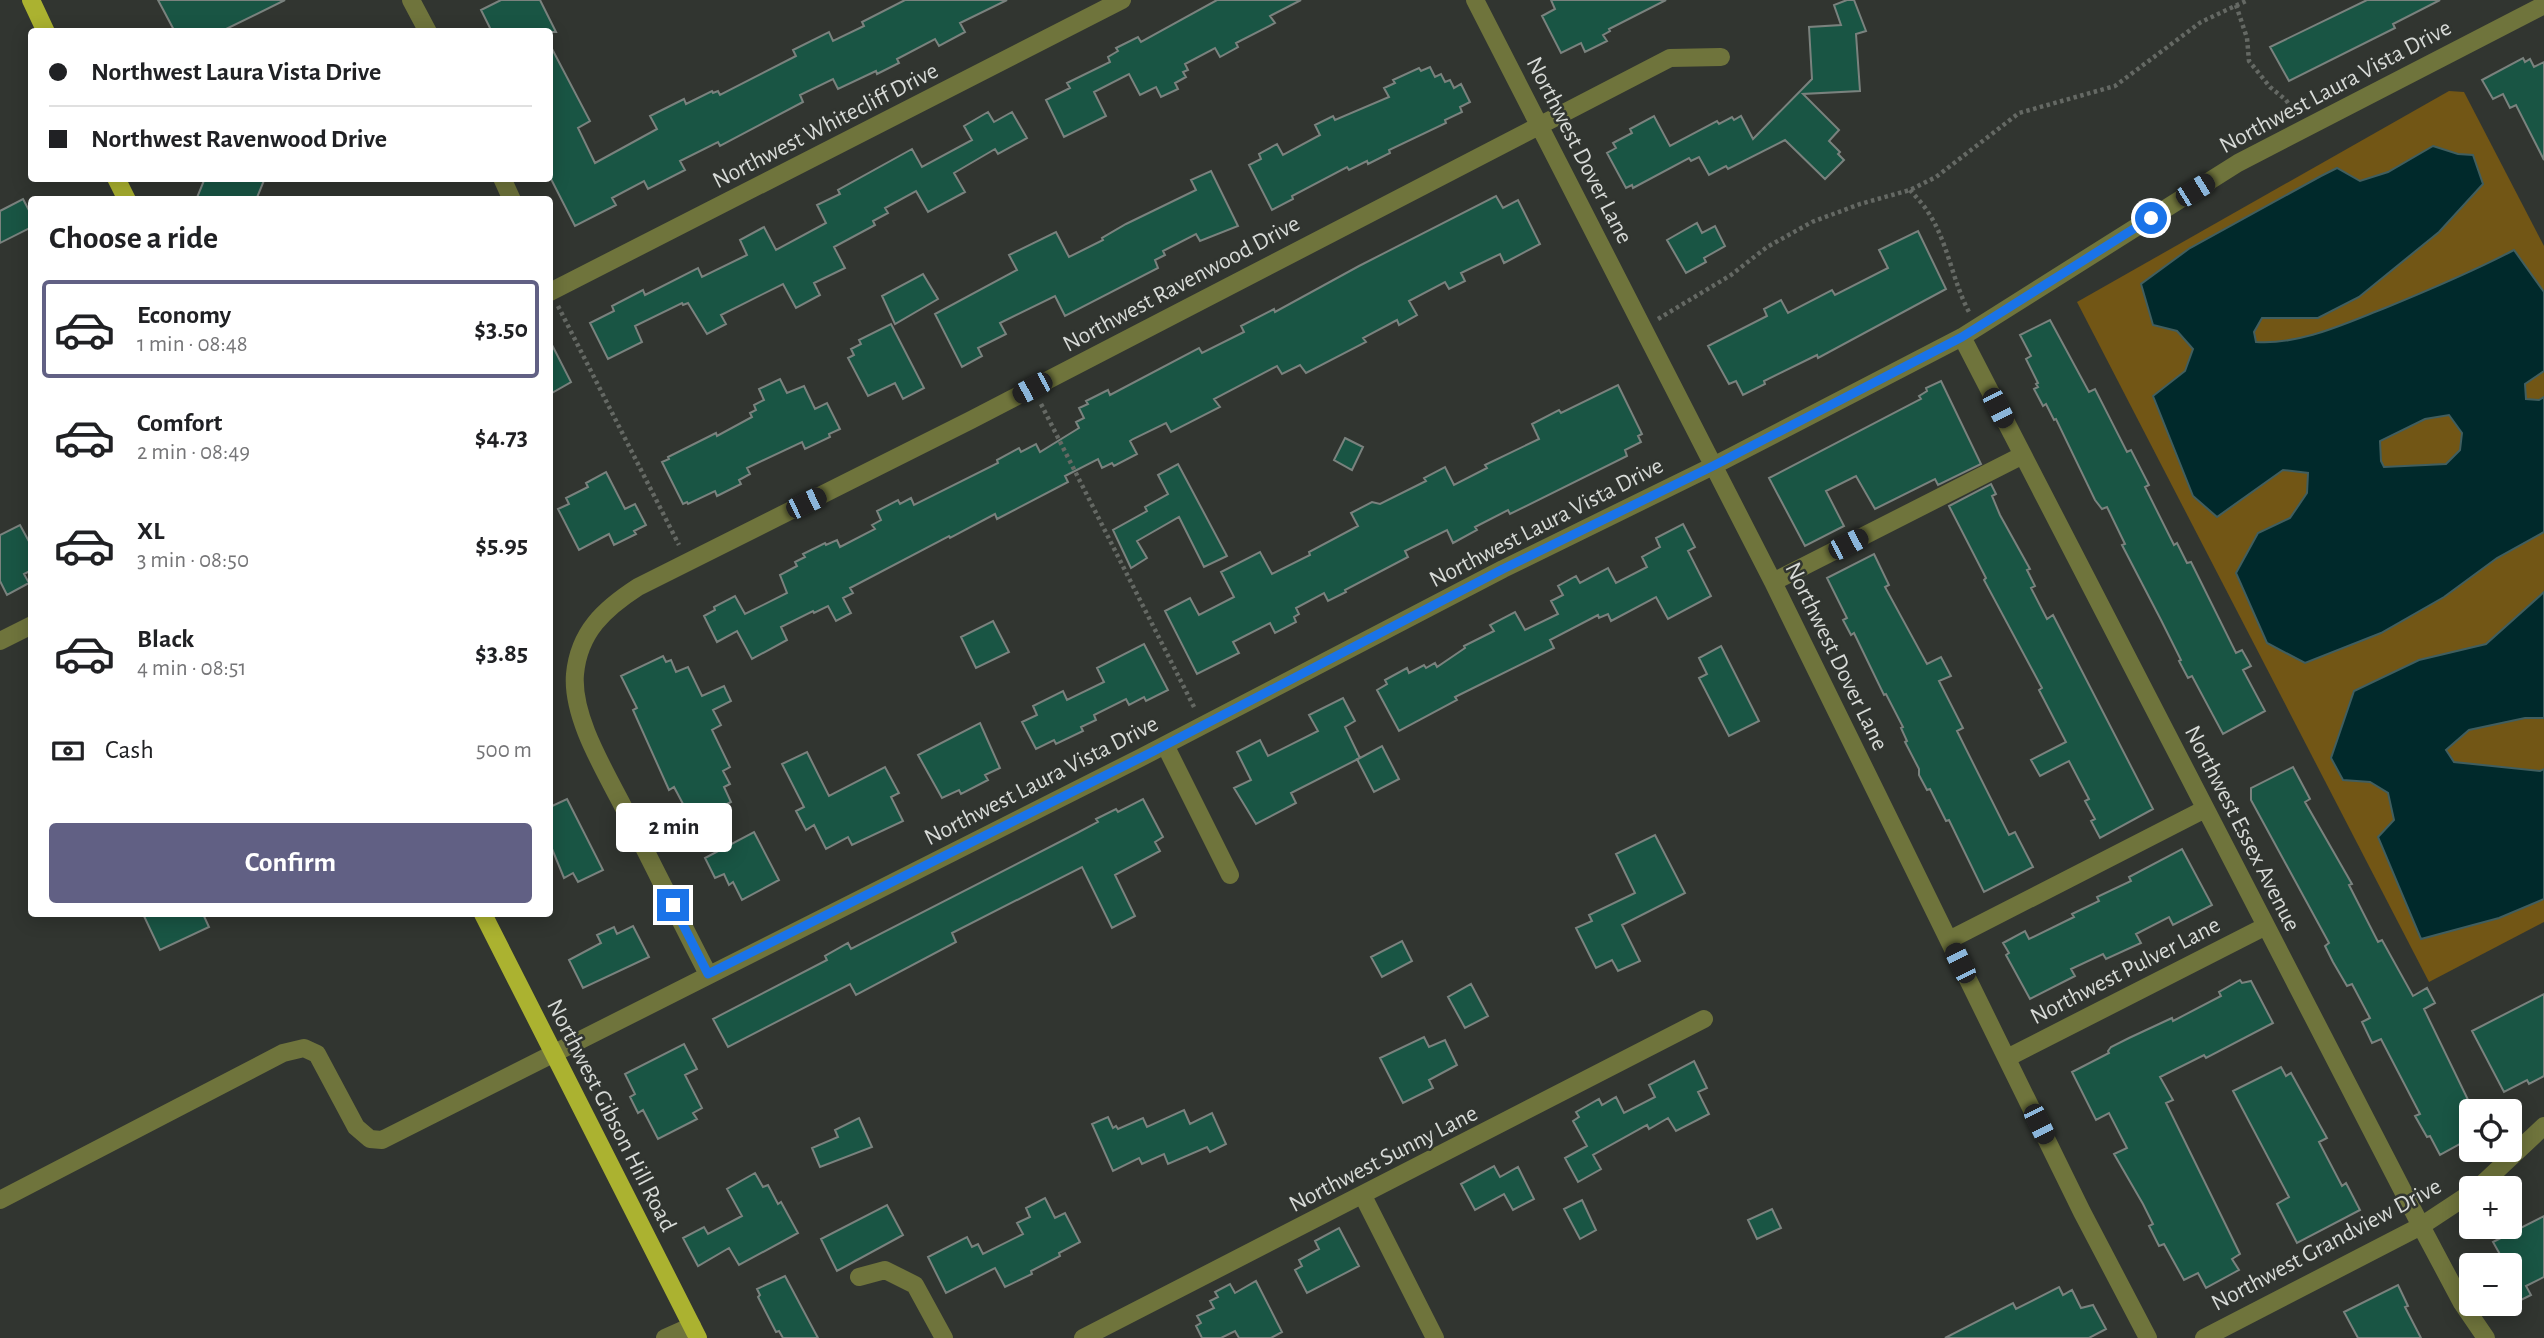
<!DOCTYPE html>
<html lang="en">
<head>
<meta charset="utf-8">
<style>
	:root { --surface:#fff; --page:#f2f2f2; --text:#202124; --muted:#757577; --line:#e0e0e0; --accent:#616084 }
	body { margin:0; font-family:"Alegreya Sans",sans-serif; background:var(--page); color:var(--text); height:100vh; display:flex; flex-direction:column; font-size:26px; white-space:nowrap }
	* { box-sizing:border-box; margin:0 }
	p { font-size:23px; color:var(--muted) }
	.icon { flex:none; width:38px; height:38px; fill:none; stroke:currentColor; stroke-width:2; stroke-linecap:round; stroke-linejoin:round }
	.map { position:relative; flex:1; overflow:hidden }
	.details { position:absolute; left:28px; top:196px; width:525px; height:721px; display:flex; flex-direction:column; background:var(--surface); border-radius:7px; box-shadow:0 4px 18px #0003 }
	.details>* { flex:none }
	.guide { position:absolute; left:28px; top:28px; width:525px; height:154px; border-radius:7px; box-shadow:0 4px 18px #0003; display:grid; align-content:center; height:154px; padding:0 21px; background:var(--surface) }
	.controls { position:absolute; left:2459px; top:1099px; display:grid; gap:14px }
	.controls a { display:grid; place-items:center; width:63px; height:63px; border-radius:7px; background:var(--surface); box-shadow:0 4px 18px #0003; font-size:35px }
	.end { position:absolute; width:32px; height:32px; margin:-16px; border:9px solid #1a73e8; background:#fff; box-shadow:0 0 0 4px #fff }
	.from { border-radius:50% }
	.bubble { position:absolute; height:49px; border-radius:7px; background:var(--surface); box-shadow:0 4px 18px #0003; font-size:23px; font-weight:600; line-height:49px; text-align:center }
	.car { position:absolute; width:21px; height:42px; margin:-21px -10px; border-radius:9px; box-shadow:0 0 5px 2px #0007; background:linear-gradient(#222 24%,#8ab4d8 0 40%,#222 0 76%,#8ab4d8 0 86%,#222 0) }
	.guide b { display:flex; align-items:center; gap:24px; height:66px; font-size:26px }
	.guide b+b { border-top:2px solid var(--line) }
	.guide i { width:18px; height:18px; background:var(--text) }
	ul { padding:0; list-style:none }
	li { display:flex; align-items:center; gap:21px; height:98px; margin:0 14px 10px; padding:0 7px; border:4px solid transparent; border-radius:7px }
	li div { flex:1 }
	li b { display:block; font-size:26px }
	li em { font-style:normal; font-weight:600 }
	li.current { border-color:var(--accent) }
	li>.icon { width:63px; height:63px; stroke-width:1.5 }
	h2 { padding:0 21px; font-size:32px; line-height:84px }
	.pay { display:flex; align-items:center; gap:18px; height:77px; padding:0 21px; font-size:26px }
	.pay p { margin-inline-start:auto }
	.primary-button { display:flex; gap:14px; margin-top:auto; padding:14px 21px }
	.primary-button a { flex:1; height:80px; border-radius:7px; background:var(--accent); color:#fff; font-size:28px; font-weight:600; line-height:80px; text-align:center }
	.map>svg:first-child { display:block }
	.green { fill:#725615 }
	.water { fill:#00292b; stroke:#405e5f; stroke-width:2; fill-rule:evenodd }
	.building { fill:#195544; stroke:#7a827e; stroke-width:2 }
	.lines { fill:none; stroke-linecap:round; stroke-linejoin:round }
	.path { stroke:#656964; stroke-width:4.5; stroke-dasharray:3.5 3.5; stroke-linecap:butt }
	.minor { stroke:#6f743c; stroke-width:18 }
	.major { stroke:#abb230; stroke-width:18 }
	.route { stroke:#1a73e8; stroke-width:9 }
	.labels { text-anchor:middle; stroke-width:5; stroke-linejoin:round; paint-order:stroke }
	.street-label { font-size:24px; fill:#d7dad7; stroke:#313530 }
</style>
</head>
<body>
<div class="map">
<svg width="2544" height="1338" viewBox="0 0 2544 1338">
	<rect width="100%" height="100%" fill="#313530"/>
	<path class="green" d="M2449 91 2464 92 2544 246V922L2429 982 2077 302Z"/>
	<path class="water" d="M2433 146 2458 154 2473 155 2483 184 2439 232 2359 297 2318 318H2262L2254 332 2256 342C2300 345 2344 324 2385 308 2429 290 2472 272 2514 250L2544 292V371L2525 384 2526 399 2539 400 2544 397V532L2497 558 2444 597 2381 633 2305 663 2267 643 2236 573 2258 533 2290 518 2307 493 2308 473 2283 470 2217 517 2193 496 2153 396 2185 371 2193 349 2177 331 2153 325 2141 284 2190 248 2321 176 2337 168 2360 181 2388 172ZM2449 415 2462 433 2460 450 2446 464 2384 467 2381 461 2380 441 2425 419Z
		M2544 592V718H2525L2469 730 2446 750 2454 762 2540 771 2544 769V899L2499 918 2421 939 2378 837 2394 820 2388 793 2370 782 2343 780 2331 758 2354 691 2419 660 2486 644Z"/>
	<path class="building" d="M158 0H285L220 32H175Z
		M501 0H540L556 32H492L481 10Z
		M905 0H1007L960 23 965 32 939 46 935 39 897 59 899 63 877 74 876 71 838 89 833 79 800 95 803 102 720 146 718 142 680 161 685 170 648 189 644 181 612 198 616 205 575 226 550 177V45L590 121 578 128 595 163 657 129 650 116 684 99 686 104 712 91 713 93 718 91 720 95 796 56 793 50 829 32 833 41 864 26 862 22Z
		M1217 0H1301L1270 16 1275 23 1236 43 1238 47 1220 57 1215 48 1185 64 1188 70 1183 72 1186 77 1175 83 1178 89 1161 97 1156 87 1140 95 1129 74 1094 92 1106 116 1064 137 1046 100 1070 88 1067 83 1110 62 1108 57 1118 51 1116 48 1138 37 1141 42Z
		M1551 0H1666L1609 29 1610 31 1603 35 1607 41 1585 52 1581 43 1561 53 1542 16 1555 9Z
		M1847 0H1854L1866 31 1856 34 1860 91 1803 94 1839 130 1829 141 1840 152 1838 154 1844 160 1825 179 1785 140 1728 169 1726 166 1709 175 1699 157 1691 161 1689 158 1633 188 1632 185 1626 188 1607 153 1616 148 1613 143 1632 133 1630 129 1654 116 1670 146 1717 121 1719 124 1732 117 1734 120 1741 116 1753 139 1812 79 1809 27 1841 25 1834 5Z
		M2367 0H2440L2393 24 2395 28 2289 81 2270 47Z
		M2523 58 2525 62 2530 59 2534 67 2544 62V160L2516 105 2510 108 2503 94 2493 99 2482 80Z
		M1430 67 1435 77 1441 74 1445 82 1450 80 1454 88 1461 84 1470 102 1460 107 1462 112 1445 120 1446 123 1389 150 1390 153 1368 164 1367 161 1349 170 1347 167 1292 196 1293 199 1272 210 1249 165 1261 159 1259 154 1277 144 1283 155 1320 135 1315 125 1333 116 1335 120 1389 97 1384 88 1395 83 1393 80 1419 68 1421 71Z
		M988 112 994 122 1012 112 1027 138 998 154 995 149 954 173 965 192 928 212 916 191 885 208 888 213 873 221 875 225 834 247 845 268 814 283 820 295 796 308 783 284 721 315 726 324 707 334 688 303 683 305 682 303 635 326 642 342 608 359 590 323 614 311 612 306 643 290 645 295 698 268 702 277 747 255 740 240 764 227 776 250 826 223 817 205 840 194 838 190 912 149 922 167 972 140 964 126Z
		M1211 171 1238 226 1200 241 1196 234 1163 251 1165 255 1155 260 1158 268 1065 316 1055 296 1000 323 1006 334 978 348 982 356 962 367 935 314 1017 270 1009 255 1056 232 1069 257 1103 240 1102 238 1126 224 1196 190 1191 180Z
		M205 178H265L256 200H196Z
		M1496 196 1503 208 1518 200 1540 244 1504 263 1500 254 1461 273 1465 281 1449 289 1445 282 1409 301 1417 315 1399 325 1397 320 1363 338 1366 342 1306 373 1300 365 1282 374 1277 366 1214 399 1220 407 1171 432 1166 423 1133 439 1130 441 1137 454 1114 466 1112 463 1102 468 1098 459 1065 476 1068 482 997 519 995 514 950 538 949 536 850 588 853 593 843 598 851 613 836 621 828 606 814 613 813 611 781 627 787 640 752 659 737 631 717 642 704 616 715 610 714 607 735 596 745 614 787 593 780 575 797 566 795 562 805 557 803 554 825 543 826 545 837 540 840 547 875 529 872 525 881 520 877 511 898 500 900 504 911 498 914 505 998 463 997 460 1019 448 1021 452 1036 444 1040 452 1079 428 1076 422 1084 418 1079 408 1088 404 1086 401 1108 390 1110 395 1199 348 1202 353 1244 332 1241 326 1274 309 1275 312 1359 266Z
		M23 199 32 216V227L0 243V211Z
		M1697 223 1702 233 1715 226 1725 246 1704 258 1706 262 1686 273 1667 240Z
		M1918 231 1946 289 1818 358 1817 355 1764 381 1765 384 1743 395 1736 381 1729 384 1708 346 1767 316 1764 309 1781 300 1788 313 1832 290 1835 295 1888 268 1879 250Z
		M923 274 938 299 895 324 882 296Z
		M2050 320 2089 392 2095 389 2127 452 2131 450 2149 485 2145 487 2174 545 2177 543 2187 563 2191 562 2236 653 2242 650 2251 666 2243 670 2265 711 2223 734 2192 676 2188 678 2179 661 2181 660 2161 620 2122 545 2125 544 2107 507 2102 509 2095 500 2056 419 2054 420 2046 404 2043 406 2034 389 2038 387 2036 384 2038 383 2026 359 2031 356 2020 335Z
		M891 324 924 388 903 399 895 383 868 396 848 358 854 355 851 349 861 344 859 340Z
		M550 341 571 382 550 394Z
		M780 379 787 393 804 386 815 409 827 403 840 429 829 434 830 437 805 449 802 442 747 468 750 474 739 480 741 484 717 496 715 491 688 504 687 502 683 504 662 462 669 459 668 457 716 433 717 436 752 417 750 413 756 410 754 405 764 400 759 389Z
		M1941 381 1981 464 1938 485 1935 479 1875 509 1856 476 1826 491 1844 526 1805 546 1769 478 1921 399 1919 396 1927 391 1926 388Z
		M1618 385 1642 434 1638 436 1641 442 1625 450 1627 456 1510 514 1508 510 1475 527 1477 530 1453 543 1447 530 1405 551 1408 557 1345 590 1346 592 1328 601 1324 593 1296 608 1299 614 1294 617 1296 622 1275 633 1270 623 1233 642 1239 653 1197 674 1165 611 1190 598 1199 615 1234 597 1221 572 1260 552 1272 574 1310 555 1309 552 1358 526 1351 513 1372 502 1380 504 1426 481 1424 478 1445 467 1454 485 1487 468 1485 465 1539 439 1532 424 1559 410 1561 413Z
		M1345 438 1363 447 1352 470 1334 460Z
		M1178 464 1227 556 1204 567 1179 517 1137 541 1147 558 1131 568 1113 530 1147 511 1145 507 1168 494 1158 475Z
		M606 472 625 509 635 504 646 525 634 531 636 534 614 545 609 534 579 550 558 509 569 504 566 498 588 487 586 483Z
		M1991 484 1996 494 1992 496 2000 515 2030 569 2027 570 2035 586 2031 588 2047 619 2053 615 2153 809 2100 838 2091 821 2095 819 2085 801 2089 799 2069 761 2040 776 2031 760 2066 742 2039 690 2042 688 1984 580 1986 578 1949 506Z
		M1683 524 1695 547 1688 551 1711 596 1668 619 1656 597 1611 621 1608 614 1599 618 1598 615 1550 640 1554 648 1455 697 1457 700 1399 731 1377 690 1387 684 1385 680 1407 668 1409 673 1424 665 1426 668 1435 663 1437 667 1465 648 1464 646 1494 631 1490 625 1515 612 1525 630 1558 614 1551 601 1563 595 1558 586 1576 576 1580 583 1608 568 1616 583 1647 567 1642 557 1660 547 1656 538Z
		M20 525 32 547V570L24 574 29 583 7 595 0 581V535Z
		M1874 554 1889 585 1885 587 1927 664 1941 657 1951 676 1939 681 1963 728 1957 731 2009 835 2015 832 2033 867 1984 892 1949 820 1946 821 1930 789 1927 790 1919 775V769L1905 742 1907 741 1901 728 1903 727 1886 694 1884 695 1854 633 1851 635 1843 620 1847 618 1827 578Z
		M993 621 1009 652 976 668 961 637Z
		M1144 644 1168 690 1146 701 1144 697 1129 705 1126 699 1094 715 1096 720 1081 727 1083 731 1056 744 1054 740 1036 749 1022 722 1037 715 1033 706 1063 691 1067 700 1104 682 1097 668Z
		M1721 646 1759 721 1729 736 1699 678 1707 674 1699 658Z
		M663 656 666 662 671 660 676 672 688 667 702 696 724 686 731 701 713 710 721 725 712 730 730 767 723 771 730 784 724 787 731 802 697 819 696 817 691 819 674 787 669 790 633 710 637 708 621 676Z
		M1343 698 1355 721 1345 727 1360 758 1382 746 1399 779 1374 792 1357 759 1360 758 1291 793 1296 803 1256 824 1234 788 1251 780 1237 752 1260 740 1268 756 1318 731 1309 715Z
		M980 723 1000 768 985 775 988 780 961 794 959 790 942 798 918 755Z
		M807 752 829 796 885 767 899 793 891 797 903 821 852 845 848 837 826 849 814 825 806 830 796 811 804 807 782 764Z
		M2293 767 2310 799 2305 802 2352 884 2349 885 2378 942 2382 940 2413 996 2427 988 2435 1003 2424 1009 2471 1106V1138L2440 1155 2430 1136 2427 1137 2415 1116 2420 1114 2381 1039 2372 1043 2362 1022 2370 1018 2352 984 2347 986 2333 962 2325 946 2329 943 2251 800V788Z
		M567 799 603 870 578 882 573 873 564 878 550 844V807Z
		M1143 799 1163 837 1155 842 1160 851 1115 875 1135 916 1112 928 1082 867 952 933 956 942 856 995 850 984 728 1047 713 1019 827 960 825 956 848 943 851 949 1077 833 1098 822 1096 819 1116 809 1118 812Z
		M754 832 779 880 742 900 733 882 729 885 724 874 715 878 705 858Z
		M1655 835 1685 893 1622 925 1640 961 1618 971 1612 960 1596 968 1576 928 1592 921 1589 915 1635 893 1616 854Z
		M2182 849 2212 905 2173 925 2169 917 2136 934 2141 943 2106 959 2103 954 2071 969 2075 976 2030 999 2006 955 2009 953 2003 943 2025 931 2029 939 2074 917 2072 914 2099 901 2097 897 2131 881 2129 877Z
		M143 914H203L209 927 160 950Z
		M633 926 649 957 583 988 569 960 601 943 597 935 614 927 617 934Z
		M1402 941 1412 961 1382 977 1371 957Z
		M2240 980 2242 983 2251 981 2273 1023 2206 1058 2204 1055 2160 1077 2173 1100 2166 1103 2240 1254 2232 1259 2239 1270 2206 1288 2198 1273 2184 1280 2164 1244 2159 1246 2149 1226 2153 1224 2143 1204 2114 1154 2127 1148 2109 1113 2096 1120 2072 1072 2109 1053 2108 1051 2111 1047 2129 1038 2172 1018 2173 1021 2221 996 2219 992Z
		M1471 984 1488 1016 1465 1028 1448 997Z
		M2544 994V1076L2529 1084 2527 1080 2504 1092 2472 1031Z
		M1424 1037 1429 1047 1445 1040 1457 1065 1429 1080 1433 1088 1403 1103 1380 1058Z
		M684 1044 697 1069 685 1075 702 1108 693 1113 697 1119 658 1139 643 1110 638 1113 630 1097 635 1094 625 1074Z
		M1694 1061 1707 1088 1698 1092 1709 1114 1676 1131 1668 1118 1649 1129 1647 1125 1593 1155 1601 1169 1578 1182 1565 1158 1587 1146 1573 1121 1579 1117 1576 1112 1599 1099 1602 1105 1616 1097 1624 1113 1655 1097 1649 1085Z
		M2281 1067 2286 1076 2291 1073 2327 1138 2319 1142 2342 1186 2346 1183 2360 1210 2297 1243 2277 1204 2289 1197 2233 1091Z
		M1184 1110 1190 1124 1212 1113 1226 1144 1210 1152 1207 1147 1168 1164 1164 1154 1142 1164 1139 1158 1113 1171 1092 1124 1108 1117 1113 1128 1116 1126 1118 1129 1143 1118 1147 1127Z
		M859 1118 872 1147 820 1167 812 1148 838 1137 835 1130Z
		M1494 1166 1500 1177 1518 1167 1534 1199 1513 1210 1504 1194 1475 1210 1461 1184Z
		M755 1173 763 1187 768 1185 778 1204 781 1202 798 1233 739 1265 729 1248 698 1266 683 1238 704 1227 708 1234 742 1216 727 1189Z
		M1045 1198 1055 1218 1065 1213 1080 1242 1059 1253 1060 1256 1031 1271 1032 1274 1005 1287 995 1268 946 1293 928 1257 967 1237 972 1247 978 1244 983 1254 1023 1234 1017 1223 1030 1217 1026 1208Z
		M1582 1200 1596 1230 1580 1239 1564 1209Z
		M887 1205 903 1235 837 1271 821 1239Z
		M1772 1209 1781 1228 1757 1239 1748 1220Z
		M2544 1216V1277L2526 1286 2531 1295 2515 1303 2510 1294V1265H2506L2493 1242Z
		M1339 1228 1359 1266 1307 1293 1295 1270 1302 1266 1299 1260 1319 1249 1315 1241Z
		M785 1276 818 1338H783L779 1331 776 1332 758 1297 760 1295 757 1289Z
		M1256 1281 1282 1332 1271 1338H1239L1235 1331 1221 1338H1202L1196 1326 1201 1323 1197 1316 1214 1308 1210 1301 1218 1297 1215 1292 1230 1284 1235 1293Z
		M2398 1285 2408 1306 2405 1307 2421 1338H2358L2344 1312Z
		M2059 1287 2063 1295 2072 1290 2081 1308 2093 1305 2106 1329 2089 1338H1945L2013 1303 2016 1309Z"/>
	<g class="lines">
		<path class="path" d="M2236 5 2247 38 2249 61 2270 87 2286 100 2295 113
			M1910 190C1916 197 1923 204 1928 212 1948 242 1952 280 1969 312
			M558 306 679 545
			M1658 319 1731 275 1767 247 1812 222 1860 204 1910 190 1936 177 2019 113 2115 86 2201 22 2248 0
			M1041 404 1195 709"/>
		<path class="minor" d="M411 0 428 32
			M1475 0 1773 582 2082 1212 2148 1338
			M502 178 512 200
			M550 292 1122 0
			M1962 337 2421 1226 2462 1303 2486 1338
			M1773 582 2023 455
			M0 641 32 625
			M1165 745 1230 875
			M1949 940 2205 809
			M708 974C682 924 657 873 631 822 611 780 571 721 575 674 579 632 604 609 638 587L971 420 1670 58 1721 57
			M2007 1058 2266 926
			M2478 1188 2544 1126
			M1363 1196 1435 1338
			M0 1200 283 1053 304 1048 317 1054 356 1127 370 1139 382 1140 1140 758 1503 569 1713 466 1962 337 2238 163 2544 5
			M859 1277 885 1270 915 1285 944 1338
			M665 1338 692 1326
			M1083 1338 1704 1019
			M2204 1338 2421 1226 2471 1193"/>
		<path class="major" d="M31 0 46 32
			M116 178 127 200
			M483 914 698 1338"/>
	</g>
	<g class="lines">
		<path class="route" d="M673 905 708 974 1152 752 1503 569 1713 466 1962 337 2151 218"/>
	</g>
	<g class="labels">
		<g class="street-label">
			<text transform="translate(2335 86) rotate(-28)" y="8">Northwest Laura Vista Drive</text>
			<text transform="translate(825 125) rotate(-27)" y="8">Northwest Whitecliff Drive</text>
			<text transform="translate(1580 150) rotate(63)" y="8">Northwest Dover Lane</text>
			<text transform="translate(1181 283) rotate(-28)" y="8">Northwest Ravenwood Drive</text>
			<text transform="translate(1546 522) rotate(-27)" y="8">Northwest Laura Vista Drive</text>
			<text transform="translate(1837 656) rotate(64)" y="8">Northwest Dover Lane</text>
			<text transform="translate(1041 780) rotate(-27)" y="8">Northwest Laura Vista Drive</text>
			<text transform="translate(2243 828) rotate(63)" y="8">Northwest Essex Avenue</text>
			<text transform="translate(2125 970) rotate(-27)" y="8">Northwest Pulver Lane</text>
			<text transform="translate(612 1115) rotate(63)" y="8">Northwest Gibson Hill Road</text>
			<text transform="translate(1383 1158) rotate(-27)" y="8">Northwest Sunny Lane</text>
			<text transform="translate(2326 1244) rotate(-28)" y="8">Northwest Grandview Drive</text>
		</g>
	</g>
</svg>
<div class="controls">
<a><svg class="icon" aria-label="locate" viewBox="0 0 24 24"><circle cx="12" cy="12" r="6"/><path d="M12 2v4M12 18v4M2 12h4M18 12h4"/></svg></a>
<a>+</a>
<a>−</a>
</div>
<i class="end from" style="left:2151px;top:218px"></i>
<i class="end" style="left:673px;top:905px"></i>
<div class="bubble" style="left:616px;top:803px;width:116px">2 min</div>
<i class="car" style="left:2195px;top:190px;rotate:58deg"></i>
<i class="car" style="left:1032px;top:388px;rotate:242deg"></i>
<i class="car" style="left:1998px;top:408px;rotate:153deg"></i>
<i class="car" style="left:806px;top:503px;rotate:64deg"></i>
<i class="car" style="left:1848px;top:544px;rotate:63deg"></i>
<i class="car" style="left:1960px;top:963px;rotate:334deg"></i>
<i class="car" style="left:2039px;top:1124px;rotate:154deg"></i>
<div class="guide">
<b><i class="from"></i>Northwest Laura Vista Drive</b>
<b><i></i>Northwest Ravenwood Drive</b>
</div>
<section class="details">
<h2>Choose a ride</h2>
<ul>
<li class="current"><svg class="icon" aria-label="car" viewBox="0 0 24 24"><path d="M5 17H2v-5l4-1 3-4h7l3 4 3 1v5h-3M9 17h6M6 11h13"/><circle cx="7" cy="17" r="2"/><circle cx="17" cy="17" r="2"/></svg><div><b>Economy</b><p>1 min · 08:48</p></div><em>$3.50</em></li>
<li><svg class="icon" aria-label="car" viewBox="0 0 24 24"><path d="M5 17H2v-5l4-1 3-4h7l3 4 3 1v5h-3M9 17h6M6 11h13"/><circle cx="7" cy="17" r="2"/><circle cx="17" cy="17" r="2"/></svg><div><b>Comfort</b><p>2 min · 08:49</p></div><em>$4.73</em></li>
<li><svg class="icon" aria-label="car" viewBox="0 0 24 24"><path d="M5 17H2v-5l4-1 3-4h7l3 4 3 1v5h-3M9 17h6M6 11h13"/><circle cx="7" cy="17" r="2"/><circle cx="17" cy="17" r="2"/></svg><div><b>XL</b><p>3 min · 08:50</p></div><em>$5.95</em></li>
<li><svg class="icon" aria-label="car" viewBox="0 0 24 24"><path d="M5 17H2v-5l4-1 3-4h7l3 4 3 1v5h-3M9 17h6M6 11h13"/><circle cx="7" cy="17" r="2"/><circle cx="17" cy="17" r="2"/></svg><div><b>Black</b><p>4 min · 08:51</p></div><em>$3.85</em></li>
</ul>
<div class="pay"><svg class="icon" aria-label="cash" viewBox="0 0 24 24"><path d="M3 7h18v10H3z"/><circle cx="12" cy="12" r="2"/></svg>Cash<p>500 m</p></div>
<div class="primary-button"><a>Confirm</a></div>
</section>
</div>
</body>
</html>
